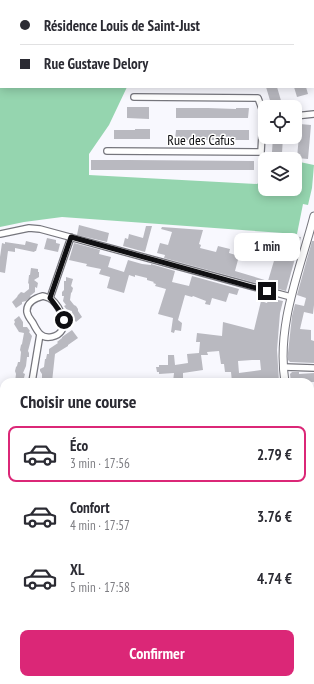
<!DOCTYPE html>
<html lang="fr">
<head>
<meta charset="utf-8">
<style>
	:root { --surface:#fff; --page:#f7f7f7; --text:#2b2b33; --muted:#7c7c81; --line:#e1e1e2; --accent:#db2777 }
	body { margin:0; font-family:"PT Sans Narrow",sans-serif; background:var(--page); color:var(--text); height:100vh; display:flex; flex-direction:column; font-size:15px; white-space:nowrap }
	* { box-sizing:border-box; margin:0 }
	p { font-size:13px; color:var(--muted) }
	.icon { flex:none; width:22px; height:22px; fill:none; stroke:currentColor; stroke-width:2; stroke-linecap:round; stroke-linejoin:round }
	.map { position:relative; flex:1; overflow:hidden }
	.panel { position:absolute; left:0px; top:378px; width:314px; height:306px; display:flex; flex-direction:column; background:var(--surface); border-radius:12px 12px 0 0; box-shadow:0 2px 10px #0003 }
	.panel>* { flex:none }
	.banner { position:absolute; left:0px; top:0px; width:314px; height:88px; box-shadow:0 2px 10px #0003; display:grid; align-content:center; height:88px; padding:0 20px; background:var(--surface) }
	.tools { position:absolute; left:258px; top:100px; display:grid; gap:8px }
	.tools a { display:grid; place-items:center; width:44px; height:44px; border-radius:8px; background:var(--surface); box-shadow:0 2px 10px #0003; font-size:20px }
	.end { position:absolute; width:18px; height:18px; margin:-9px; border:5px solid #0f0f12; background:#fff; box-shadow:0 0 0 2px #fff }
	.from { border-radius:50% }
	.bubble { position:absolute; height:28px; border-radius:8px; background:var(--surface); box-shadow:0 2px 10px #0003; font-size:13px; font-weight:600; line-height:28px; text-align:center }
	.banner b { display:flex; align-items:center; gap:14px; height:38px; font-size:15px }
	.banner b+b { border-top:1px solid var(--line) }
	.banner i { width:10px; height:10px; background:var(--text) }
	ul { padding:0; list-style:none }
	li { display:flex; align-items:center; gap:12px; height:56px; margin:0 8px 6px; padding:0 12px; border:2px solid transparent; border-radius:8px }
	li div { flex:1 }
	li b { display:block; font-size:15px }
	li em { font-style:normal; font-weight:600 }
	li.current { border-color:var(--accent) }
	li>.icon { width:36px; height:36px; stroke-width:1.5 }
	h2 { padding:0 20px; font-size:18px; line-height:48px }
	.action { display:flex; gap:8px; margin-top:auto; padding:8px 20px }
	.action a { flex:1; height:46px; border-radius:8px; background:var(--accent); color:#fff; font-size:16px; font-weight:600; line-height:46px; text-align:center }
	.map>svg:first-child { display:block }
	.green { fill:#acddbf }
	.forest { fill:#95d5af }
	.building { fill:#b9b9c0; fill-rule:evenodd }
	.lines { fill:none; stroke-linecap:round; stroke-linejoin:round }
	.minor-casing { stroke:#76767d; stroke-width:8 }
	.tertiary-casing { stroke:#76767d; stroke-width:9 }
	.minor { stroke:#fff; stroke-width:5.5 }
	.tertiary { stroke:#fff; stroke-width:7 }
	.route { stroke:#0f0f12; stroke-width:5 }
	.labels { text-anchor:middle; stroke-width:3; stroke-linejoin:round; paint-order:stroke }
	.street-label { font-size:14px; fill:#0f0f12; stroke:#fff }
</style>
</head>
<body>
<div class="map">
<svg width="314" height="684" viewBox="0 0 314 684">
	<rect width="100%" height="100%" fill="#f8f8fe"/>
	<path class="green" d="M4 645V680H47L48 684H0V647Z"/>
	<path class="forest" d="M0 0H167V1H1V87H127L109 125 89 154V175L257 184 265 178V189H295V161L314 165 312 188 308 205 303 204 297 234 62 217 24 222 0 227Z"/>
	<path class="building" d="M266 87H277L282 104 272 107Z
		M294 87H306L308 94 297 97Z
		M127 107H149V119L127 118Z
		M176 108H208L236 109V108H249L248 118H176Z
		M300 124 311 125 308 159 297 158Z
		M135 129H150V139H114V130H135Z
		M176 130H249V140H175Z
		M273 137H283L282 153 272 152Z
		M91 160H129L254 161V170H91Z
		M79 225 109 233 107 242 77 235Z
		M146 226H152L145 252 123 246 125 238 128 239 129 234 143 238Z
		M162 227 203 230 199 244 201 245 200 248 216 252 218 246 230 249 229 253 239 256 235 271 268 281 276 254 271 253 272 247 275 248 278 235 301 237 286 291 164 258 165 255 157 253 160 243 168 245 172 232 161 229Z
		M47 238 56 240V243L60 244 58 252 44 249Z
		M26 241 38 244 36 251H35L34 252 15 248V252L8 251 5 273 0 272V257L2 243 5 244V242L25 245Z
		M312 241H314V305L313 314 304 312 300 329 311 330V340L314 341V363L290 362 288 360V353L292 316 295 304 304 306 306 298 297 295Z
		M74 243 100 250 99 254 111 257 108 267 124 272 128 260 142 264 151 265V264L175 271 172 282 189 286 192 276 239 289 237 295 229 293 226 302 212 298 210 305 205 304 206 301 193 296 192 297 185 295 178 320 182 323 181 331 175 330 174 333 171 332 173 318 158 314 166 289 155 286 156 284 153 283 154 282 147 280V278L135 275V277L129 275 124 293 107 288 110 277 99 274 101 269 86 266 87 264 69 260Z
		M31 268 38 269V272H39V277L34 280 38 283 37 288 35 287V292L30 296 31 297 26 301 22 302V304L16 308 12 302 17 297 18 295 21 292 24 293 29 289V283L28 284 29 275H30Z
		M66 277 73 279 71 286 73 288 72 292 71 293 70 300 74 305 76 306 78 309V311L82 317 76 322 71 316 72 311 67 310 64 306 66 305 63 301 64 296H62V292L64 290V281H66Z
		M269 298 283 301 280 313 277 350 279 382H262V379L232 382 231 372H225L224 364H221L219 351 207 352 208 355H201L203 370 183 373V382H173L174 373 159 374V372H157L156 367H159V365H168V355H174L175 365 188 363 187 354 199 353 200 342H196L197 333 222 336 223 322 254 330 261 301 267 303ZM252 360H260L261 370 239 373 238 361Z
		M19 316 23 322V327H27L30 331 29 332 32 336 28 351 29 353V357H27L26 366 23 373 25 374 23 382H15L16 374 15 371 16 367 17 366 18 362H20L21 352 20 350 21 345 22 344 24 333 19 332 14 324 15 322 14 320Z
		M72 330 78 338 68 345V346L55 354 52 382H42V374L40 371V369L44 367 45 359H46L47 354H49V349L58 343 57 342 62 338V337Z
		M292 372H299V374L314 373V382H291L290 374Z"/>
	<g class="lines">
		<defs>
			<path id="minor" d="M134 97 258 98 262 109 263 117H265
				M295 116 314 114
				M107 151 261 152 263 117
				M0 234 29 228 40 229 291 297
				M43 296C46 297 47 297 49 298 57 302 68 321 62 330 58 337 46 340 40 334 37 331 35 327 33 323 31 320 28 317 27 312 26 303 35 298 43 296Z
				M50 298 71 237
				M284 367 314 368
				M32 382 40 334
				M0 403 4 404
				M310 677 313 684"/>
			<path id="tertiary" d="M290 0 291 1
				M313 70 314 73
				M285 382C276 325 300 270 314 216
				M0 512 4 511
				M310 512 314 533
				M0 571 4 578
				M310 674 314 671
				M54 680V684
				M295 684 301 680"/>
		</defs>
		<use href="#minor" class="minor-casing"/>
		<use href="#tertiary" class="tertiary-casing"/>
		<use href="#minor" class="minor"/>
		<use href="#tertiary" class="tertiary"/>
	</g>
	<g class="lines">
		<path class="route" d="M64 320 61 313 50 298 71 237 267 291"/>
	</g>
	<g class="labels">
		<g class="street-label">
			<text x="201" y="145">Rue des Cafus</text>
		</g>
	</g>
</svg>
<div class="tools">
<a><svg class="icon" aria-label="locate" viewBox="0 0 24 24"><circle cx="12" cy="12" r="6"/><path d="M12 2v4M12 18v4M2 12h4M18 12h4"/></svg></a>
<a><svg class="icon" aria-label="layers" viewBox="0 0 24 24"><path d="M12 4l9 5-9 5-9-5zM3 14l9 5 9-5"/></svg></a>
</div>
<i class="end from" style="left:64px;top:320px"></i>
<i class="end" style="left:267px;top:291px"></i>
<div class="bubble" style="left:234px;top:233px;width:66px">1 min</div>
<div class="banner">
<b><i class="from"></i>Résidence Louis de Saint-Just</b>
<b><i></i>Rue Gustave Delory</b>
</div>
<section class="panel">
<h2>Choisir une course</h2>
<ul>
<li class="current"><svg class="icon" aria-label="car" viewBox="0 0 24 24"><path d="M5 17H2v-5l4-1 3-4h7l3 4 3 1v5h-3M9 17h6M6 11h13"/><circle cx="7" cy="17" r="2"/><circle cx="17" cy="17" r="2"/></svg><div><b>Éco</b><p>3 min · 17:56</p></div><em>2.79 €</em></li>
<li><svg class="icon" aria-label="car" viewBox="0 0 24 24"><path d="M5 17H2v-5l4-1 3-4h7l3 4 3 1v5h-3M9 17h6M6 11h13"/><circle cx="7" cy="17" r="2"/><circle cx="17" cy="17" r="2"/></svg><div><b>Confort</b><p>4 min · 17:57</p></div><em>3.76 €</em></li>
<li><svg class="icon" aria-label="car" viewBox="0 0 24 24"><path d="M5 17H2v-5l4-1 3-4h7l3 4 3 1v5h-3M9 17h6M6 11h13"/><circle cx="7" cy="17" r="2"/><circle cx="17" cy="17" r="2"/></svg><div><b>XL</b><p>5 min · 17:58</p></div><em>4.74 €</em></li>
</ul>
<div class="action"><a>Confirmer</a></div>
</section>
</div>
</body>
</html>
